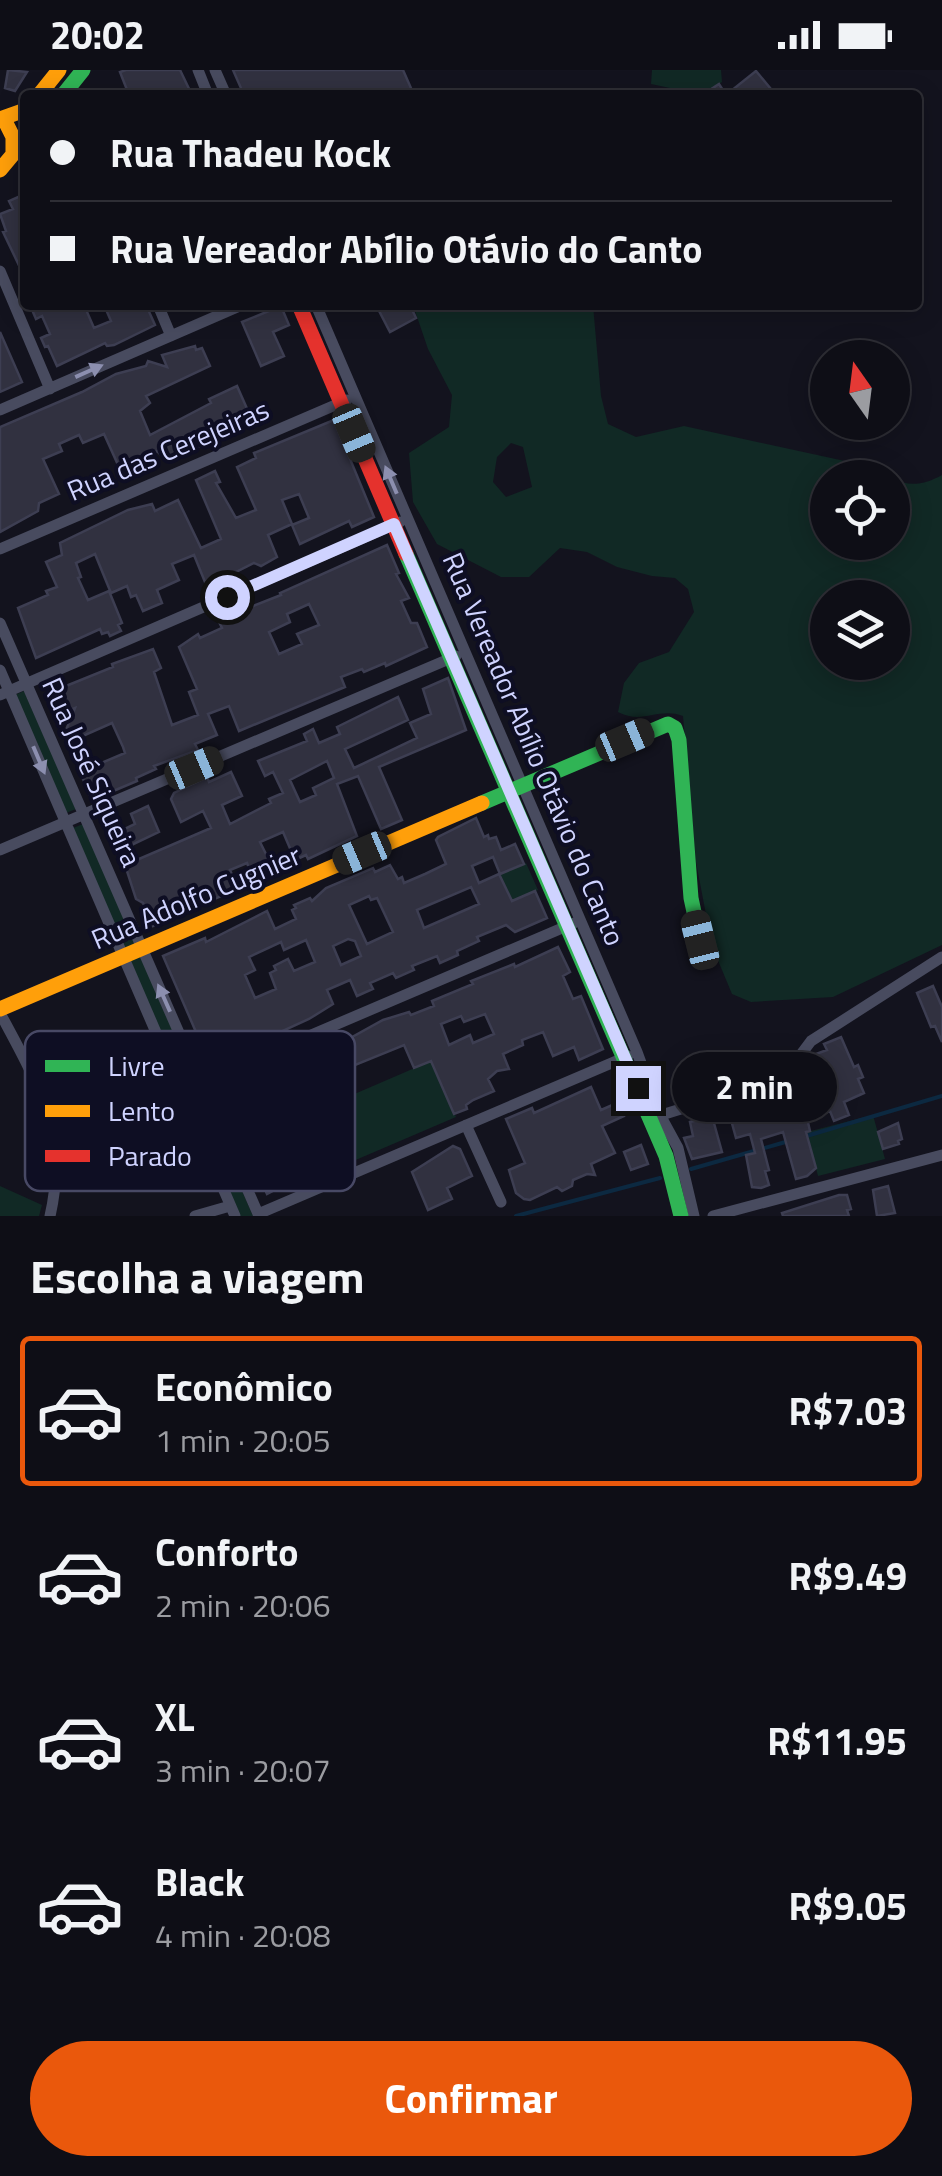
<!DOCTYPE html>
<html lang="pt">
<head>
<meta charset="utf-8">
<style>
	:root { --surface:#0e0e16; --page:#1c1c23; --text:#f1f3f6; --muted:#9b9ca1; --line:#2e2e35; --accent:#ea580c }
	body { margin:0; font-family:"Titillium Web",sans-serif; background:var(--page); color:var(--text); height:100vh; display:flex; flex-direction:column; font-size:38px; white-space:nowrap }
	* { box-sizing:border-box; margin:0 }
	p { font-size:32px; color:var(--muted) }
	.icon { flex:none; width:55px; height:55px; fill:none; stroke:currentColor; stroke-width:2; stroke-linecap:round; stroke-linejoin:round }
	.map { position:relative; height:1146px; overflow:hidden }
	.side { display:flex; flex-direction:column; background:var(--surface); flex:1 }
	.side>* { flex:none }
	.banner { position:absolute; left:20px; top:20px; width:902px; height:220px; border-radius:10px; box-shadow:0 5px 25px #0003,0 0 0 2px var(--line); display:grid; align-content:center; height:220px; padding:0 30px; background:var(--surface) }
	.needle { width:65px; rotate:346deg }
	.fabs { position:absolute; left:810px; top:270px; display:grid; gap:20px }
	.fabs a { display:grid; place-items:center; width:100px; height:100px; border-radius:50%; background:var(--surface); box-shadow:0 5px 25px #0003,0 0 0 2px var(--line); font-size:50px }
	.end { position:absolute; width:45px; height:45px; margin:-22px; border:12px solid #cfd3ff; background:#111; box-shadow:0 0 0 5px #111 }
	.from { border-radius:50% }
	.bubble { position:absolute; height:70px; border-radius:35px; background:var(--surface); box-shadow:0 5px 25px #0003,0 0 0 2px var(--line); font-size:32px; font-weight:700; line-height:70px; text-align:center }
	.car { position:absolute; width:30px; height:60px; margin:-30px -15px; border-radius:12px; box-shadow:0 0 8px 2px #0007; background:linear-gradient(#222 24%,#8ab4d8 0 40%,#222 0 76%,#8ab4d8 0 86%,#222 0) }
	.banner b { display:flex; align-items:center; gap:35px; height:95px; font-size:38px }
	.banner b+b { border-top:2px solid var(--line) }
	.banner i { width:25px; height:25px; background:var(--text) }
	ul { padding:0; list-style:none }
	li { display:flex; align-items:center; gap:30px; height:150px; margin:0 20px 15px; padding:0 10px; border:5px solid transparent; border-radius:10px }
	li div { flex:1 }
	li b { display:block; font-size:38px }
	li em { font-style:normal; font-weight:700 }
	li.current { border-color:var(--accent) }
	li>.icon { width:90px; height:90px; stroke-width:1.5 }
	h2 { padding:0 30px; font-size:45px; line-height:120px }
	.button { display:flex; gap:20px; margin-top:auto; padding:20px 30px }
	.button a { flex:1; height:115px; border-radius:60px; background:var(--accent); color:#fff; font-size:40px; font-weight:700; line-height:115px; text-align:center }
	.status { display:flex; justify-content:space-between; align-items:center; height:70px; padding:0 50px; background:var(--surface); direction:ltr }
	.status svg { height:28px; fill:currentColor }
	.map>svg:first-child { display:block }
	.green { fill:#112925; fill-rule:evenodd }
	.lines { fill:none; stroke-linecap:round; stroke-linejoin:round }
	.stream { stroke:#0c2941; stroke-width:4 }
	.building { fill:#313140; stroke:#3d3e52; stroke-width:2.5; fill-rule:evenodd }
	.street { stroke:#484b5f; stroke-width:11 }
	.fast { stroke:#30b455; stroke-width:15 }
	.slow { stroke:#ff9f0a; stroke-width:15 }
	.jam { stroke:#e5322d; stroke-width:15 }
	.oneway { fill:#8c8faf }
	.route { stroke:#cfd3ff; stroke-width:12 }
	.labels { text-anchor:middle; stroke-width:8; stroke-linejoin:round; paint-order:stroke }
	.street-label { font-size:28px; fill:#cfd3ff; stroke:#0e0e23 }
	.key { fill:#0e0e23; stroke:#484965; stroke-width:2.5 }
	.key-label { font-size:28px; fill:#cfd3ff }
</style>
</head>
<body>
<div class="status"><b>20:02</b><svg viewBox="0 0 49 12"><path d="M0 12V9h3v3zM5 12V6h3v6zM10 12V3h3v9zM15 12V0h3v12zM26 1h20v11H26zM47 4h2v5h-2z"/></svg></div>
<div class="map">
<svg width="942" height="1146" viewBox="0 0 942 1146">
	<rect width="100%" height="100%" fill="#13131e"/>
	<path class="green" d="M652 0H721L722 12 703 25 651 14Z
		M413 235H593L601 326 608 354 636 367 684 356 854 393 891 407 828 408V472H892L893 408C909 418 926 414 942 405V875L833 927 751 932 732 924 712 876 696 792 683 646C658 637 642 655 618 642L624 613 639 593 669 582 694 542 688 519 675 508 652 506 617 497 587 482 560 478 529 507H501L437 474 413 432 409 383 449 357 452 325 428 279ZM511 373 523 377 532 417 506 427 493 412 497 387ZM828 528H892V592H828Z
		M24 621 76 739 66 743 15 625Z
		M83 754 135 874 124 878 73 758Z
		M526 793 538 820 512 831 500 804Z
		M140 885 253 1146H239L129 889Z
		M431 991 456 1047 309 1110 303 1095 315 1103 325 1094 338 1071 334 1063 326 1066 315 1041Z
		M873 1045 885 1089 818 1106 807 1062Z
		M0 1116 42 1135 39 1146H0Z"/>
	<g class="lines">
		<path class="stream" d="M803 1067 942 1026
			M691 1099 789 1071
			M516 1146 660 1108"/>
	</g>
	<path class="building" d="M8 0 27 2 15 21 5 18Z
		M126 0H180L192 25H168L165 20 153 25H129L120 2Z
		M233 0H403L414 25H244Z
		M756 1 771 19 764 25H702L719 14 726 25Z
		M25 124V208L3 162 6 161 0 144 13 139 9 131Z
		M30 235H84L94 258 111 251 104 235H146L155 255 114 275 107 276 105 273 57 296 48 276 45 277 41 268 50 264 42 246 36 249Z
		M376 235H410L416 248 390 262Z
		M281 236 289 255 273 262 284 286 261 296 242 252Z
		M0 262 22 312 0 322Z
		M195 276 196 280 202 278 210 296 146 326 150 333 140 341 150 365 211 333 209 329 237 316 252 350 201 376 166 390 157 381 135 391 140 401 124 408 104 364 83 373 79 365 59 374 62 381 43 389 59 424 39 433 38 441 0 462V357L82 322 116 304 146 296 148 291 167 297 162 285Z
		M334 350 374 447 352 457 349 451 300 474 292 455 309 448 299 424 282 430 292 454 268 465 277 487 261 496 254 493 220 510 218 506 205 512 194 485 172 494 179 510 157 520 162 533 143 541 136 525 131 527 127 516 111 523 95 484 76 493 81 507 78 508 88 530 109 521 122 553 118 555 121 561 110 566 108 562 102 564 100 559 36 588 18 538 48 525 46 521 57 517 46 492 62 485 60 473 128 440 152 434 155 441 178 430 201 478 221 469 196 410 215 401 220 412 216 413 236 448 256 440 237 397 256 388 254 383Z
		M387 475 399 503 396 504 409 528 401 531 411 553H417L427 577 386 596 385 593 364 602 362 599 341 607 345 617 239 661 229 636 208 644 217 665 195 674 198 680 154 696 156 699 136 708 137 711 92 730 80 702 125 683 123 677 112 653 83 666 66 660 75 638 60 644 58 640 53 642 47 629 52 627 48 618 56 615 61 618 113 597 112 594 153 579 161 598 154 602 172 655 198 645 189 622 197 619 179 577 198 564 200 568 222 558 218 550 281 525 280 523ZM309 534 319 555 297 564 302 574 279 584 269 562 290 552 287 544Z
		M448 608 466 660 379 697 402 750 381 759 358 706 337 714 357 766 308 789 306 785 295 790 283 762 260 772 275 802 254 811 247 793 230 800 238 819 212 830 211 828 153 856 143 833 136 829 125 795 211 758 203 741 181 752 171 729 174 723 207 707 209 712 231 702 242 726 222 735 230 754 271 733 269 729 283 723 273 702 265 706 258 691 307 671 304 664 313 659 319 673 340 664 337 657 398 627 408 650 345 679 354 698 417 668 410 653 431 644 423 619ZM327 691 334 708 313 718 316 725 300 732 290 710Z
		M148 736 159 762 121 780 114 764 135 754 131 744Z
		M476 748 484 767 488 765 489 769 496 767 501 780 515 774 524 794 500 804 493 787 472 796 479 813 499 804 512 831 535 821 547 848 515 862 506 855 477 867 479 871 457 881 458 885 440 893 437 886 412 896 414 900 396 908 393 903 370 913 373 919 357 926 350 910 327 920 333 934 309 949 274 965 266 964 243 974 244 976 209 992 163 886 205 868 206 872 267 841 275 859 296 849 292 840 296 838 294 835 310 828 312 831 326 818 373 798 375 802 390 795 398 809 402 807 404 813 425 804 446 794 436 770 438 767ZM471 817 479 834 424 858 417 840ZM369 826 371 830 377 828 393 862 367 874 349 835ZM348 869 355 871 361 886 341 895 333 876ZM306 870 315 892 294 901 288 889 274 896 276 900 270 903 276 919 255 928 245 905 255 900 249 887 281 872 284 880Z
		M558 877 570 902 563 906 573 929 581 926 603 979 579 990 574 977 553 986 543 962 522 970 523 975 503 984 509 999 497 1001 488 1009 494 1021 473 1030 466 1035 467 1039 454 1044 431 991 414 998 404 975 338 1002 334 994 313 1003 325 1032 313 1037 326 1066 334 1063 338 1071 330 1086 315 1103 311 1101 267 1124 256 1099 297 1081 285 1054 244 1071 219 1021 221 1016 252 1007 255 1012 327 980 337 967 343 972 383 950 409 942 411 945 434 936 432 931 473 914 471 911 514 894 515 897ZM485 944 494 964 473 973 470 965 449 975 441 954 461 946 464 952Z
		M933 916 942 937V972L935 956 931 957 917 923Z
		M841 967 854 997 858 995 863 1007 858 1009 864 1023 844 1032 849 1045 834 1051 830 1041 807 1048 810 1061 806 1062 816 1098 807 1106 796 1109 783 1062 761 1069 769 1100 765 1101 769 1115 761 1118 752 1117 746 1085 755 1083 750 1064 736 1068 730 1046 743 1042 742 1039 828 1013 816 984 827 980 824 974Z
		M591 1017 601 1040 624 1030 628 1039 623 1042 624 1046 602 1056 615 1083 591 1094 595 1105 587 1104 573 1110 572 1116 562 1121 557 1117 530 1130 524 1129 516 1123 509 1100 525 1093 506 1049 532 1038 534 1043Z
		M712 1046 722 1082 692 1089 684 1068 693 1066 690 1052Z
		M898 1053 902 1069 898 1071 899 1074 883 1079 878 1062Z
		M641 1075 648 1094 631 1100 624 1082Z
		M453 1076 460 1079 472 1106 447 1118 452 1129 428 1140 412 1102Z
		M888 1116 895 1143 877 1146 873 1120Z
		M839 1125H847L851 1139 847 1140 849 1146H783L782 1143Z"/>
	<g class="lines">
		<path class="street" d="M198 0 208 25
			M215 0 226 25
			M0 201 50 319
			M158 235 171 266
			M316 235 637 982 660 1045 678 1078 694 1146
			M0 340 242 235
			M0 479 347 330
			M0 553 259 1146
			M0 600 235 1146
			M0 625 400 452
			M0 780 456 586
			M0 943C37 1012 69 1065 50 1146
			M201 1012 574 853
			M655 1047 784 1007 811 971 942 887
			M466 1055 501 1132
			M258 1144 628 986
			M195 1146 230 1136
			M713 1146 942 1085"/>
		<path class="fast" d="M63 25 83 0
			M406 484 666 1086 681 1146
			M482 733 668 654 675 658 679 670 691 828 700 870"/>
		<path class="slow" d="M39 25 59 0
			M0 49 25 40
			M4 49 13 67V84
			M0 100 25 70
			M0 939 482 733"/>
		<path class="jam" d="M299 235 406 484"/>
	</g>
	<defs><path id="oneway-solid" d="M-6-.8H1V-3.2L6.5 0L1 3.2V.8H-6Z" transform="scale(2.5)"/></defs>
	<g class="oneway">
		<use href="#oneway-solid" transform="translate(89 301) rotate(-24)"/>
		<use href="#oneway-solid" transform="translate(391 410) rotate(-113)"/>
		<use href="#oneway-solid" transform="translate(39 690) rotate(67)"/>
		<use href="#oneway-solid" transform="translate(164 928) rotate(-114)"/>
	</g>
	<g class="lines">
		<path class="route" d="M227 527 394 454 638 1018"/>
	</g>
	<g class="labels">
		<g class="street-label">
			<text transform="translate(168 380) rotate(-23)" y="10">Rua das Cerejeiras</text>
			<text transform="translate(534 679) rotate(67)" y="10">Rua Vereador Abílio Otávio do Canto</text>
			<text transform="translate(92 702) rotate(66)" y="10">Rua José Siqueira</text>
			<text transform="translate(196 827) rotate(-23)" y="10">Rua Adolfo Cugnier</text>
		</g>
	</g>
	<rect x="25" y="961" width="330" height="160" rx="15" class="key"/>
	<rect x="45" y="990" width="45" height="12" fill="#30b455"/>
	<rect x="45" y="1035" width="45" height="12" fill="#ff9f0a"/>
	<rect x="45" y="1080" width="45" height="12" fill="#e5322d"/>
	<g class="key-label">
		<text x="108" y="1006">Livre</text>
		<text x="108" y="1051">Lento</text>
		<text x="108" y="1096">Parado</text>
	</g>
</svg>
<div class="fabs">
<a><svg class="needle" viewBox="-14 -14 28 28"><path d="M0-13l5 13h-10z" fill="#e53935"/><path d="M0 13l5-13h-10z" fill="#9b9ca1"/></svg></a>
<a><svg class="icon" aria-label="locate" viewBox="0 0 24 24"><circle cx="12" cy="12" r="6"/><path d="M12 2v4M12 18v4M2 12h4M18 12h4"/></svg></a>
<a><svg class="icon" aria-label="layers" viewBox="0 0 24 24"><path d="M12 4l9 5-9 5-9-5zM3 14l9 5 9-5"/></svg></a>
</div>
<i class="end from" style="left:227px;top:527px"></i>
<i class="end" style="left:638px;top:1018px"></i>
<div class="bubble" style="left:672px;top:982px;width:165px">2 min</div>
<i class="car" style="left:354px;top:363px;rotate:157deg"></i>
<i class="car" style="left:625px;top:670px;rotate:67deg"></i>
<i class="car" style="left:194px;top:698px;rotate:67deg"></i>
<i class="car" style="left:362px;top:783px;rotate:247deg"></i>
<i class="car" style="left:700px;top:870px;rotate:346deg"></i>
<div class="banner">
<b><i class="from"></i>Rua Thadeu Kock</b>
<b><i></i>Rua Vereador Abílio Otávio do Canto</b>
</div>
</div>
<section class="side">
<h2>Escolha a viagem</h2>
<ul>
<li class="current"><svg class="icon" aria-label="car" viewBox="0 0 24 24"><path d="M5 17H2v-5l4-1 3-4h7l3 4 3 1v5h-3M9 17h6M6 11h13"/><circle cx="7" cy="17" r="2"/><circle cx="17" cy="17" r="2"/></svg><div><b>Econômico</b><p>1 min · 20:05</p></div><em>R$7.03</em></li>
<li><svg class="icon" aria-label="car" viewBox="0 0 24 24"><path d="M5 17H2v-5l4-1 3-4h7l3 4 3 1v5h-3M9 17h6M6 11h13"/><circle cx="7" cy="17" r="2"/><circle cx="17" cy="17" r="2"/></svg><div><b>Conforto</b><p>2 min · 20:06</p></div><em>R$9.49</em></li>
<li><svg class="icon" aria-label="car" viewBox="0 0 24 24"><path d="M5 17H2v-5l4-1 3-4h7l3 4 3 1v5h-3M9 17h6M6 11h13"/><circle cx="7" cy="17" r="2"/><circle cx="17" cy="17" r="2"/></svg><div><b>XL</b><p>3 min · 20:07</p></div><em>R$11.95</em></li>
<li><svg class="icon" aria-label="car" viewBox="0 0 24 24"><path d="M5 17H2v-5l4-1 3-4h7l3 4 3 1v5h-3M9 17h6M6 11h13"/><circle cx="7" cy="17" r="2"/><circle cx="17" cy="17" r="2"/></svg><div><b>Black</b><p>4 min · 20:08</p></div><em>R$9.05</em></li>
</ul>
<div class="button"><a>Confirmar</a></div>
</section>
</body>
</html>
